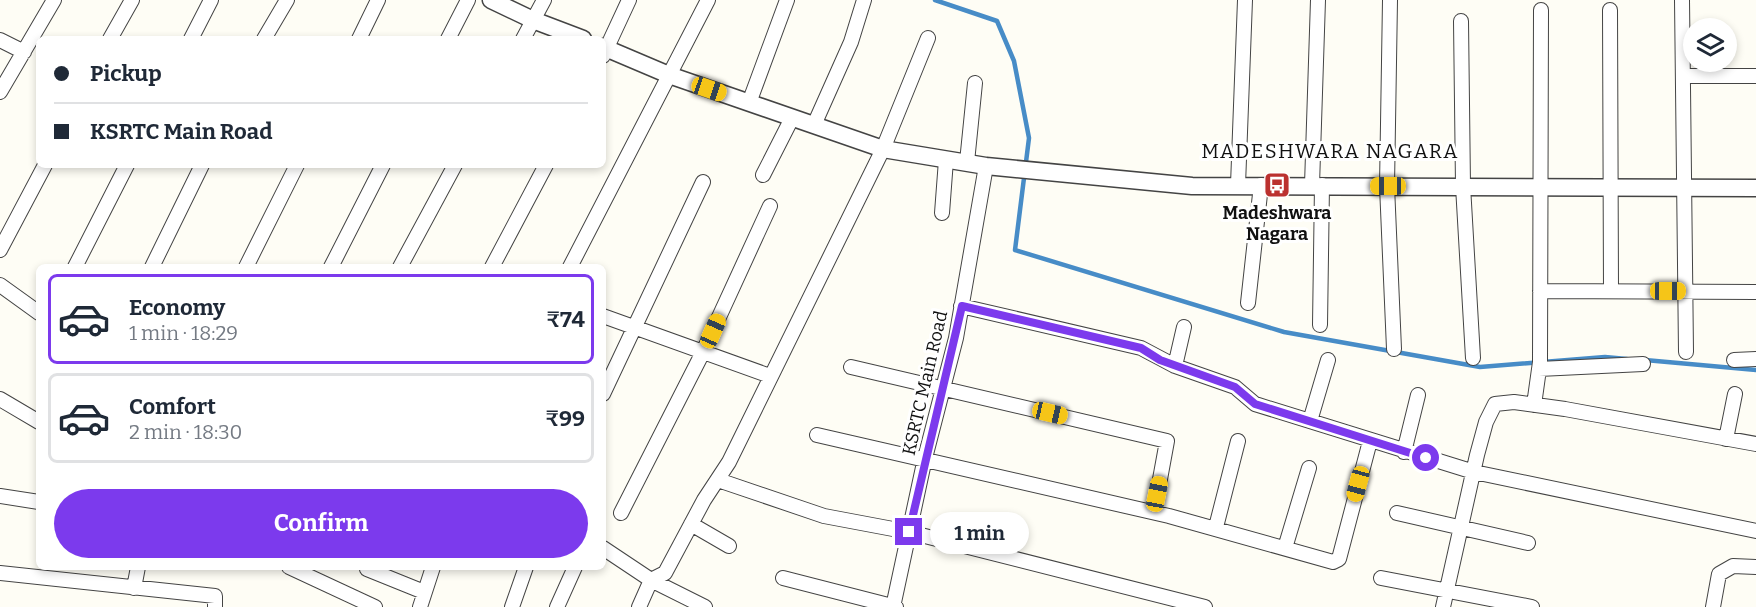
<!DOCTYPE html>
<html lang="en">
<head>
<meta charset="utf-8">
<style>
	:root { --surface:#fff; --page:#f2f2f3; --text:#1f2937; --muted:#747a83; --line:#e0e1e3; --accent:#7c3aed }
	body { margin:0; font-family:Bitter,serif; background:var(--page); color:var(--text); height:100vh; display:flex; flex-direction:column; font-size:22px; white-space:nowrap }
	* { box-sizing:border-box; margin:0 }
	p { font-size:20px; color:var(--muted) }
	.icon { flex:none; width:33px; height:33px; fill:none; stroke:currentColor; stroke-width:2; stroke-linecap:round; stroke-linejoin:round }
	.map { position:relative; flex:1; overflow:hidden }
	.details { position:absolute; left:36px; top:264px; width:570px; height:306px; display:flex; flex-direction:column; background:var(--surface); border-radius:9px; box-shadow:0 3px 9px #0003 }
	.details>* { flex:none }
	.banner { position:absolute; left:36px; top:36px; width:570px; height:132px; border-radius:9px; box-shadow:0 3px 9px #0003; display:grid; align-content:center; height:132px; padding:0 18px; background:var(--surface) }
	.controls { position:absolute; left:1683px; top:18px; display:grid; gap:12px }
	.controls a { display:grid; place-items:center; width:54px; height:54px; border-radius:50%; background:var(--surface); box-shadow:0 3px 9px #0003; font-size:30px }
	.end { position:absolute; width:27px; height:27px; margin:-14px; border:8px solid #7c3aed; background:#fff; box-shadow:0 0 0 3px #fff }
	.from { border-radius:50% }
	.bubble { position:absolute; height:42px; border-radius:21px; background:var(--surface); box-shadow:0 3px 9px #0003; font-size:20px; font-weight:700; line-height:42px; text-align:center }
	.car { position:absolute; width:18px; height:36px; margin:-18px -9px; border-radius:8px; box-shadow:0 0 4px 2px #0007; background:linear-gradient(#f5c518 24%,#345 0 40%,#f5c518 0 76%,#345 0 86%,#f5c518 0) }
	.banner b { display:flex; align-items:center; gap:21px; height:57px; font-size:22px }
	.banner b+b { border-top:2px solid var(--line) }
	.banner i { width:15px; height:15px; background:var(--text) }
	ul { padding:10px 0 0; list-style:none }
	li { display:flex; align-items:center; gap:18px; height:90px; margin:0 12px 9px; padding:0 6px; border:3px solid var(--line); border-radius:9px }
	li div { flex:1 }
	li b { display:block; font-size:22px }
	li em { font-style:normal; font-weight:700 }
	li.on { border-color:var(--accent) }
	li>.icon { width:54px; height:54px; stroke-width:1.5 }
	.primary-button { display:flex; gap:12px; margin-top:auto; padding:12px 18px }
	.primary-button a { flex:1; height:69px; border-radius:36px; background:var(--accent); color:#fff; font-size:24px; font-weight:700; line-height:69px; text-align:center }
	.map>svg:first-child { display:block }
	.lines { fill:none; stroke-linecap:round; stroke-linejoin:round }
	.stream { stroke:#478cc7; stroke-width:4.5 }
	.minor-casing { stroke:#444; stroke-width:16 }
	.tertiary-casing { stroke:#444; stroke-width:19 }
	.minor { stroke:#fff; stroke-width:14 }
	.tertiary { stroke:#fff; stroke-width:16 }
	.route { stroke:#7c3aed; stroke-width:8 }
	.labels { text-anchor:middle; stroke-width:6; stroke-linejoin:round; paint-order:stroke }
	.poi-label { font-size:18px; font-weight:bold; fill:#111; stroke:#fff }
	.street-label { font-size:18px; fill:#111; stroke:#fff }
	.neighbourhood-label { font-size:20px; letter-spacing:1.5px; fill:#111; stroke:#fff }
</style>
</head>
<body>
<div class="map">
<svg width="1756" height="607" viewBox="0 0 1756 607">
	<rect width="100%" height="100%" fill="#fefdf5"/>
	<g class="lines">
		<path class="stream" d="M935 0 997 21 1014 61 1029 138 1015 250 1284 332 1480 367 1605 357 1627 359
			M1645 360 1756 370"/>
		<defs>
			<path id="minor" d="M1390 0 1387 186 1394 349
				M1682 0 1686 352
				M1610 10 1611 291
				M1461 21 1463 186 1473 358
				M110 39 132 0
				M191 39 211 0
				M264 39 287 0
				M359 39 378 0
				M448 39 468 0
				M523 39 544 0
				M0 40 24 52
				M603 56 629 0
				M1683 76H1756
				M0 92 54 0
				M749 103 787 0
				M814 125 851 42 864 0
				M967 162 975 83
				M763 175 792 118
				M1238 185 1245 0
				M1312 185 1318 0
				M942 213 946 160
				M0 250 45 165
				M75 267 127 165
				M152 267 202 165
				M246 267 297 165
				M331 267 383 165
				M400 267 455 165
				M492 267 546 165
				M570 267 708 0
				M0 285 39 313
				M1540 291 1756 292
				M1248 303 1261 185
				M961 306 1141 348 1175 366 1235 387 1255 404 1474 472 1756 531
				M603 316 770 376
				M1320 325 1322 185
				M1734 360 1756 359
				M1175 366 1184 327
				M851 367 1167 441 1154 512
				M1539 369 1643 364
				M603 394 703 182
				M0 399 39 422
				M1534 405 1540 362 1541 10
				M1310 421 1328 360
				M817 435 1169 516 1333 562 1339 559 1370 441
				M1726 439 1735 394
				M1404 452 1418 395
				M718 480 824 516 909 532 1205 607
				M0 496 39 502
				M621 513 703 352 770 206
				M1397 513 1528 543
				M691 524 729 546
				M1216 527 1238 441
				M603 548 651 580 705 607
				M1285 548 1309 468
				M289 567 375 607
				M367 569 424 592
				M0 573 215 596V607
				M783 578 896 607
				M1381 578 1532 607
				M134 588 138 567
				M420 607 433 567
				M512 607 526 567
				M557 607 575 567
				M639 607 651 580 665 573 704 500 729 462 883 149 928 38
				M893 607 925 458 956 338 986 166
				M1443 607 1477 455 1486 422 1495 404 1514 402 1565 409 1756 444
				M1713 607 1719 574 1733 566 1756 567"/>
			<path id="tertiary" d="M491 0 533 20 583 39
				M603 47 669 75 883 149 986 166 1192 186 1756 188"/>
		</defs>
		<use href="#minor" class="minor-casing"/>
		<use href="#tertiary" class="tertiary-casing"/>
		<use href="#minor" class="minor"/>
		<use href="#tertiary" class="tertiary"/>
	</g>
	<g class="lines">
		<path class="route" d="M909 532 962 306 1141 348 1160 360 1235 387 1255 404 1426 458"/>
	</g>
	<defs>
		<symbol id="bus-square" viewBox="-11 -11 22 22"><rect x="-9" y="-9" width="18" height="18" rx="4" fill="#bb312f" stroke="#fff"/><path d="M-5-6H5V4H4V6H2V4H-2V6H-4V4H-5ZM-3.5-4V0h7V-4ZM-3.5 1.2v1.5H-2V1.2ZM2 1.2v1.5H3.5V1.2Z" fill="#fff"/></symbol>
	</defs>
	<g fill-rule="evenodd">
		<use href="#bus-square" x="1262" y="170" width="30" height="30"/>
	</g>
	<g class="labels">
		<g class="poi-label">
			<text x="1277" y="219">Madeshwara<tspan x="1277" dy="21">Nagara</tspan></text>
		</g>
		<g class="street-label">
			<text transform="translate(925 383) rotate(-77)" y="6">KSRTC Main Road</text>
		</g>
		<g class="neighbourhood-label">
			<text x="1330" y="158">MADESHWARA NAGARA</text>
		</g>
	</g>
</svg>
<div class="controls">
<a><svg class="icon" aria-label="layers" viewBox="0 0 24 24"><path d="M12 4l9 5-9 5-9-5zM3 14l9 5 9-5"/></svg></a>
</div>
<i class="end from" style="left:1426px;top:458px"></i>
<i class="end" style="left:909px;top:532px"></i>
<div class="bubble" style="left:930px;top:512px;width:99px">1 min</div>
<i class="car" style="left:709px;top:89px;rotate:109deg"></i>
<i class="car" style="left:1388px;top:186px;rotate:270deg"></i>
<i class="car" style="left:1668px;top:291px;rotate:90deg"></i>
<i class="car" style="left:713px;top:331px;rotate:24deg"></i>
<i class="car" style="left:1050px;top:413px;rotate:103deg"></i>
<i class="car" style="left:1358px;top:484px;rotate:195deg"></i>
<i class="car" style="left:1157px;top:494px;rotate:11deg"></i>
<div class="banner">
<b><i class="from"></i>Pickup</b>
<b><i></i>KSRTC Main Road</b>
</div>
<section class="details">
<ul>
<li class="on"><svg class="icon" aria-label="car" viewBox="0 0 24 24"><path d="M5 17H2v-5l4-1 3-4h7l3 4 3 1v5h-3M9 17h6M6 11h13"/><circle cx="7" cy="17" r="2"/><circle cx="17" cy="17" r="2"/></svg><div><b>Economy</b><p>1 min · 18:29</p></div><em>₹74</em></li>
<li><svg class="icon" aria-label="car" viewBox="0 0 24 24"><path d="M5 17H2v-5l4-1 3-4h7l3 4 3 1v5h-3M9 17h6M6 11h13"/><circle cx="7" cy="17" r="2"/><circle cx="17" cy="17" r="2"/></svg><div><b>Comfort</b><p>2 min · 18:30</p></div><em>₹99</em></li>
</ul>
<div class="primary-button"><a>Confirm</a></div>
</section>
</div>
</body>
</html>
